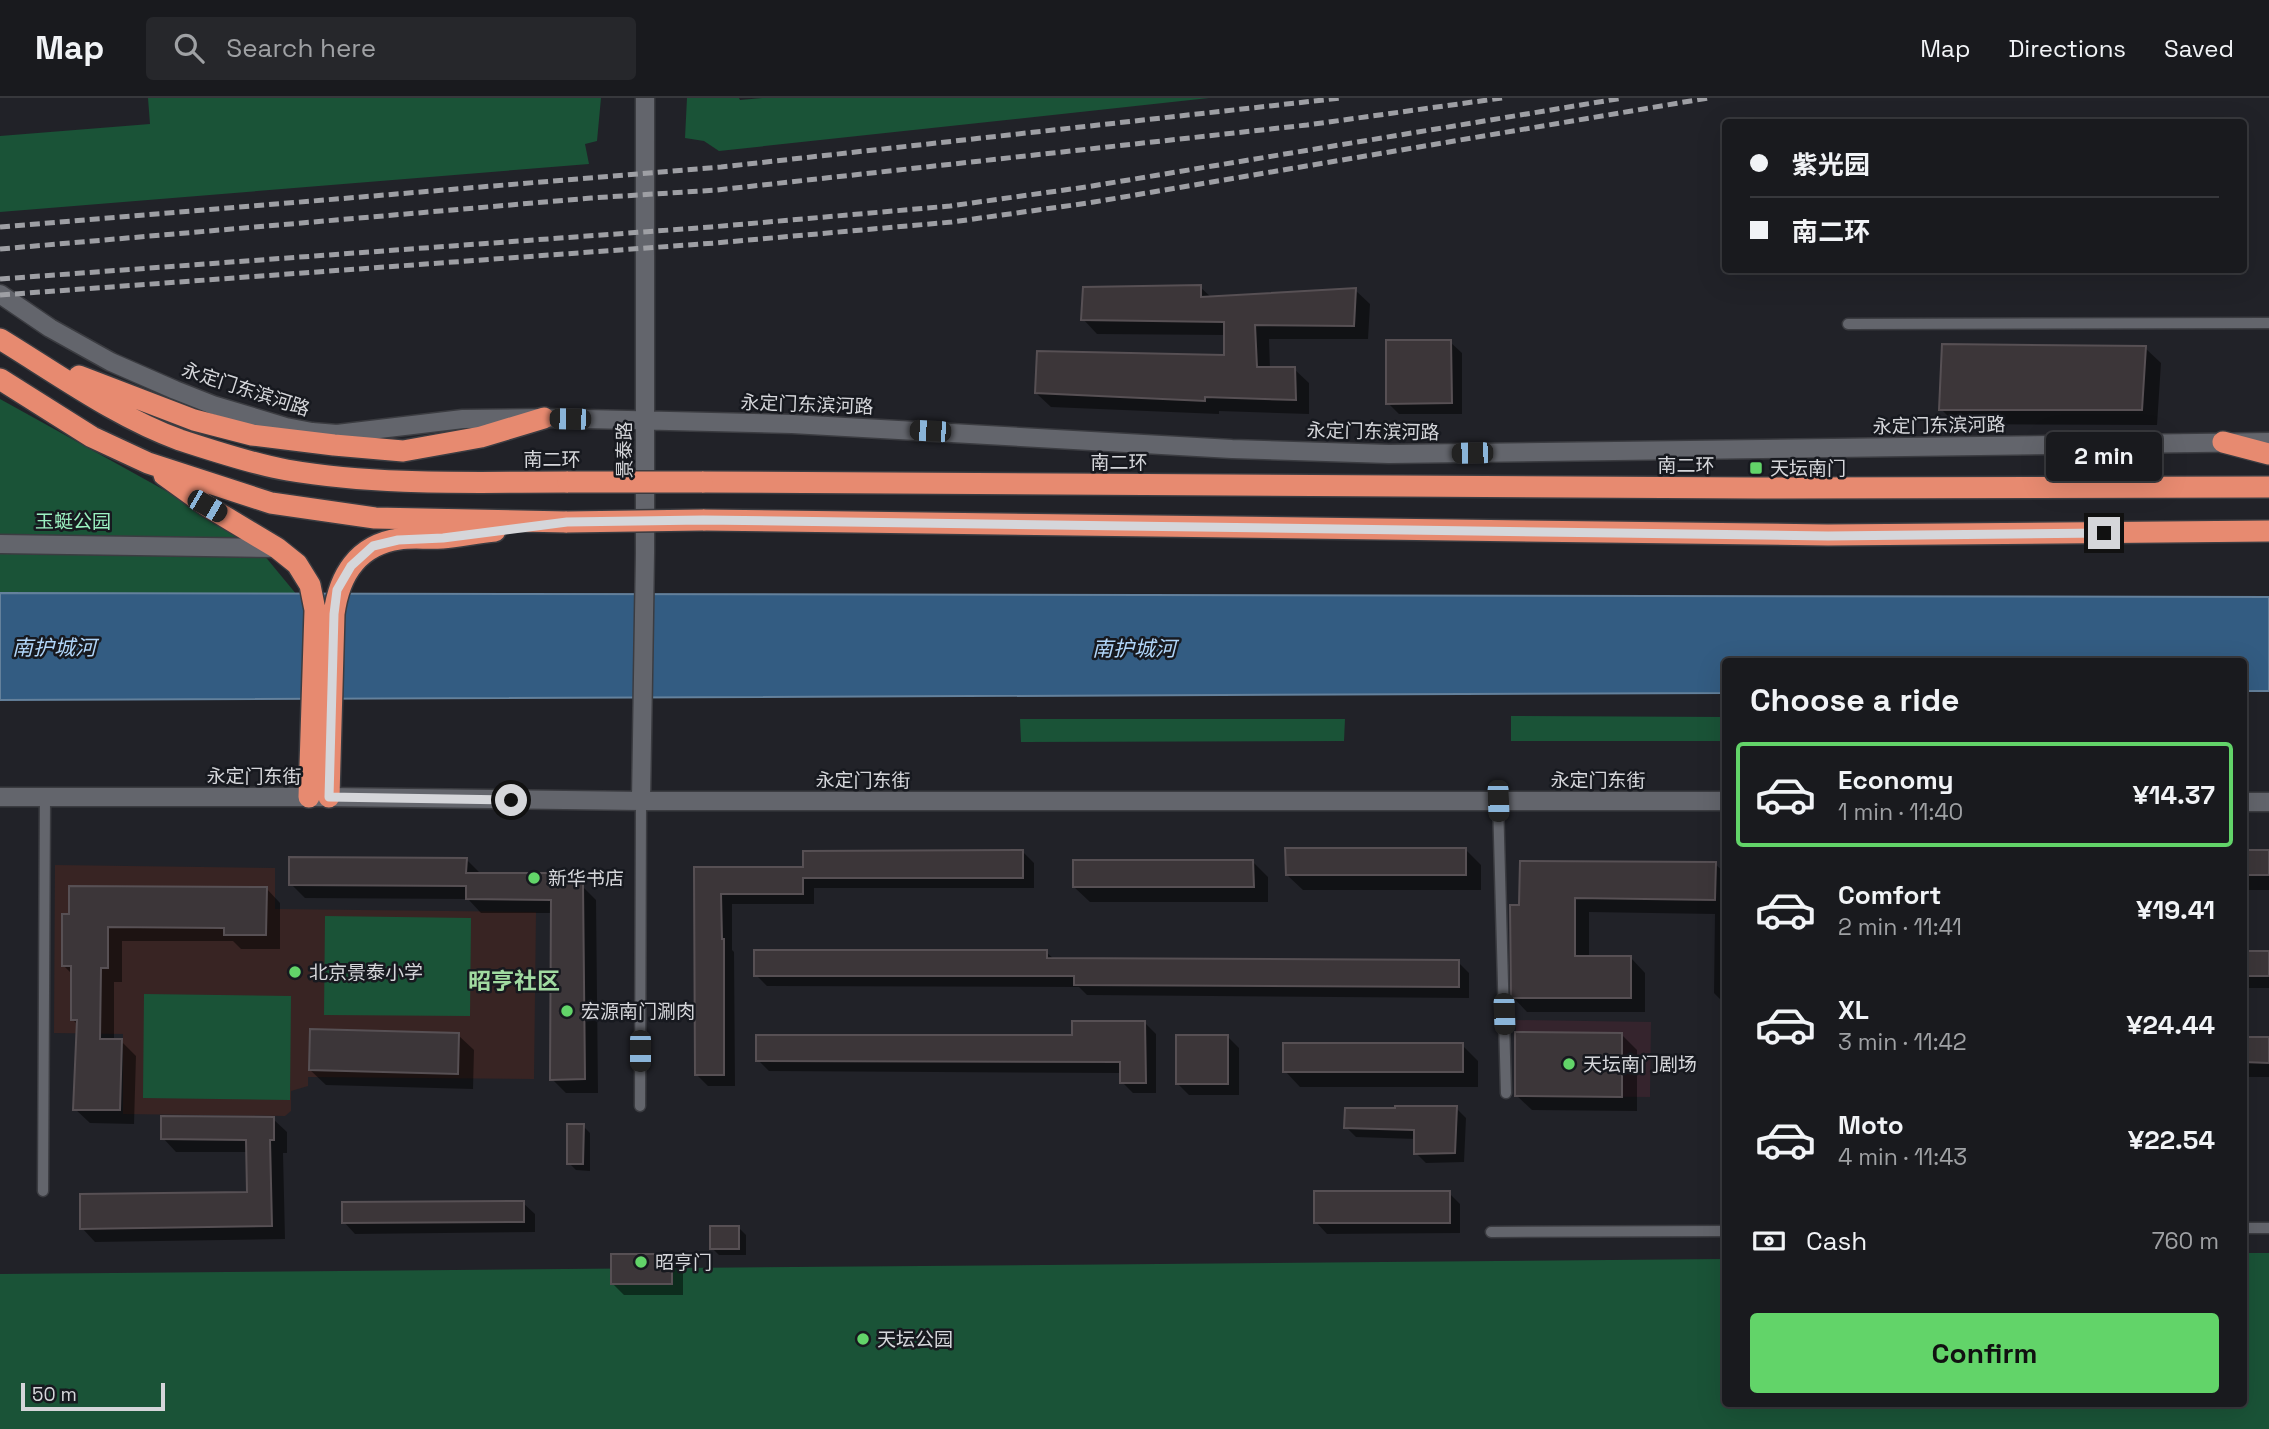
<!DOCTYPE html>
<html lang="en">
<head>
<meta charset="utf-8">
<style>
	:root { --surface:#191a1e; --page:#26272b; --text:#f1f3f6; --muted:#9fa1a4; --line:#37383c; --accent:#62d469 }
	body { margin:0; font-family:"Space Grotesk","Noto Sans SC",sans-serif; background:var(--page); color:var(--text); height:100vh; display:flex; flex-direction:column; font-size:26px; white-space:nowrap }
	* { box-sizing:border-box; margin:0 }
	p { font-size:23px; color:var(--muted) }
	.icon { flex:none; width:38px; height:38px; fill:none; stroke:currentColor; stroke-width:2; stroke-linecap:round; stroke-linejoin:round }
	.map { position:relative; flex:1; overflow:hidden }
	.sheet { position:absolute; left:1722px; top:560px; width:525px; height:749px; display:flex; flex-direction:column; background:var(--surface); border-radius:7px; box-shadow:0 7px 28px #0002,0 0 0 2px var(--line) }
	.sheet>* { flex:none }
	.top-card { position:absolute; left:1722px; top:21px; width:525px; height:154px; border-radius:7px; box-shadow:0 7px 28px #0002,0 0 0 2px var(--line); display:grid; align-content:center; height:154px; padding:0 28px; background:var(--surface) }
	.scale { position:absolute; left:21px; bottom:18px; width:144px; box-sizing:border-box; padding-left:7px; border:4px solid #d5d6da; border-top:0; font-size:19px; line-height:24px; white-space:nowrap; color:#d5d6da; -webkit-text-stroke:5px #17191f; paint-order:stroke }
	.end { position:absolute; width:32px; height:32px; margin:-16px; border:9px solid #d5d6da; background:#111; box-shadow:0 0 0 4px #111 }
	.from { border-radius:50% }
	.bubble { position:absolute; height:49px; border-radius:7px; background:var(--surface); box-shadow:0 7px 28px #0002,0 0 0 2px var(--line); font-size:23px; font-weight:700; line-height:49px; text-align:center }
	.car { position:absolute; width:21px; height:42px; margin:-21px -10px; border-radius:9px; box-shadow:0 0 5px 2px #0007; background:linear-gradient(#222 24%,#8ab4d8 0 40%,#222 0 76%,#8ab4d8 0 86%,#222 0) }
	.top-card b { display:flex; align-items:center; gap:24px; height:66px; font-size:26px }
	.top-card b+b { border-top:2px solid var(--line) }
	.top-card i { width:18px; height:18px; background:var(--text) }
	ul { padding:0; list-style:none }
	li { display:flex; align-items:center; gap:21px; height:105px; margin:0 14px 10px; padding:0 14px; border:4px solid transparent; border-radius:7px }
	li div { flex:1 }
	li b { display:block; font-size:26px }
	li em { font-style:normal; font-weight:700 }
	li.current { border-color:var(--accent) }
	li>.icon { width:63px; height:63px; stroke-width:1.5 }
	h2 { padding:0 28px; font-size:32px; line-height:84px }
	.pay { display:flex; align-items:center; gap:18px; height:77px; padding:0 28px; font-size:26px }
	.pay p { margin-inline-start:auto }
	.primary-button { display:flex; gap:14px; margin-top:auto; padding:14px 28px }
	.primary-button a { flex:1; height:80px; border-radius:7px; background:var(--accent); color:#111; font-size:28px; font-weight:700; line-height:80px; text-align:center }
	header { display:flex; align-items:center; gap:42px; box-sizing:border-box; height:98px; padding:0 35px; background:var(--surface); border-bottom:2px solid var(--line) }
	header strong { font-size:33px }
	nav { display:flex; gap:38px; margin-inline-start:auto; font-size:24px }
	.search { width:490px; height:63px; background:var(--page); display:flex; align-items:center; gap:18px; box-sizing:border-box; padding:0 24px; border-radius:7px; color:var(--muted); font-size:26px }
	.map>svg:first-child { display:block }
	.commercial { fill:#35242d }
	.education { fill:#382423 }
	.green { fill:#1a5337 }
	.water { fill:#335c82; stroke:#64819c; stroke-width:2 }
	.shadow { fill:#0007 }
	.building { fill:#3c3639; stroke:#575054; stroke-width:2 }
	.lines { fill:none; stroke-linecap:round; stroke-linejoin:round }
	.lane-casing { stroke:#3b3c41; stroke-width:13 }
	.street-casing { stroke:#3b3c41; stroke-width:21 }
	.secondary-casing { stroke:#3b3c41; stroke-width:21 }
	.highway-casing { stroke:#3b3c41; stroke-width:24 }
	.lane { stroke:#63656c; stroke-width:10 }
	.street { stroke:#63656c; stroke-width:18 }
	.secondary { stroke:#63656c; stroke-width:18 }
	.highway { stroke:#e78a70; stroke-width:21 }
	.rail { stroke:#9e9fa4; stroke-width:5; stroke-dasharray:10 5; stroke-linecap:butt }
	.highway-bridge-casing { stroke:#3b3c41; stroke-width:24; stroke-linecap:butt }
	.highway-bridge { stroke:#e78a70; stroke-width:21 }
	.route { stroke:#d5d6da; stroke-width:9 }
	.poi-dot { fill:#62d469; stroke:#17191f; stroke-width:2.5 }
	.labels { text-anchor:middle; stroke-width:5; stroke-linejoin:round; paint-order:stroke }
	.street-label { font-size:19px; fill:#d5d6da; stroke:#17191f }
	.poi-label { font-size:19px; fill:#d5d6da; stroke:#17191f; text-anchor:start }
	.park-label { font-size:19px; fill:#9bf1c1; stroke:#17191f }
	.water-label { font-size:21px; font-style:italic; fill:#b0d5f9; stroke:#17191f }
	.quarter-label { font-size:23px; font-weight:bold; fill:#a1dba1; stroke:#17191f }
</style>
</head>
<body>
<header>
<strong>Map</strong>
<div class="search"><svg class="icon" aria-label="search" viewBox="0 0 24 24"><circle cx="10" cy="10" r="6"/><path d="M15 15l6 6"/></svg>Search here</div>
<nav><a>Map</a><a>Directions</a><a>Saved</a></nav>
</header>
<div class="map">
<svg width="2269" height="1331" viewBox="0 0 2269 1331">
	<rect width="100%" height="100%" fill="#212228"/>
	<path class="commercial" d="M1516 922 1651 924 1650 999 1515 998Z"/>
	<path class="education" d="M55 767 275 770V811L536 814 534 981 308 979V988L291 993V1013L285 1018 123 1016V936L54 935Z"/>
	<path class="green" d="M148 0H601L597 43 585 46 589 66 0 114V38L150 26Z
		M687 0H739L740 2 762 0H1209L719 53 704 43 685 40Z
		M0 301 249 439 297 497 0 495Z
		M1511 618 1725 619V643H1511Z
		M1020 621H1345L1344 643 1021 644Z
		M325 818 471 820 470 918 324 917Z
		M144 896 291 898 290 1002 143 1000Z
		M2244 1155H2269V1331H0V1176L1725 1161 1726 1306H2244Z"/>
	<path class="water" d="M0 495 2269 499V593H2244V564H1726L1725 595 0 602Z"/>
	<path class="shadow" d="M1200 189 1212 200 1355 192 1370 206 1368 241H1269L1270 271H1294L1309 285V316L1219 313V316L1051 309 1036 295 1226 259V237L1097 236 1083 221Z
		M1450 244 1462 255V316H1399L1388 305Z
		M2145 250 2161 265 2157 327 1956 326 1941 311Z
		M1466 752 1481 767V792H1303L1287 777Z
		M1023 754 1034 765V790H814V806H732V852L734 854 735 988H708L697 977 696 771H805Z
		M2244 754H2269V792H2244Z
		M466 761 481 776 551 777 562 788H582L596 802 598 995H566L552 981V815H481L468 801 305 800 291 786Z
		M1253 764 1268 779V804H1090L1074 789Z
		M1715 766 1726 776V907L1714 895 1715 816 1589 814V860H1631L1645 875V914H1527L1513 899 1512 809Z
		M266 790 280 805V851H241L233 843H122V884H114V943H121L136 958 134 1026 90 1025 75 1011 78 927 72 921 73 877 63 867V817Z
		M1046 854 1054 861 1458 864 1469 875V900L1087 897 1079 889 767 888 756 877Z
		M2244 854H2269V890H2244Z
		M1145 925 1156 936V995H1133L1122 984 1121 975 769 973 758 962 1074 939Z
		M458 937 474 952 473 991 326 987 310 972Z
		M1622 937 1637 952V1013L1532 1012 1516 997Z
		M1227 938 1239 950V997H1189L1178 986Z
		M2244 941H2269V979H2244Z
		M1462 947 1478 963V989H1300L1285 973Z
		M1456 1010 1466 1020 1464 1064 1426 1065 1416 1055V1041L1356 1039 1346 1029Z
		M273 1021 287 1034V1055H283L285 1141 95 1144 82 1130 249 1096 248 1054H176L163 1040Z
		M583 1028 590 1035V1073L576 1072 569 1065Z
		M1449 1095 1460 1106V1135L1327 1136 1316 1124Z
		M523 1105 535 1116V1134L355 1136 344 1124Z
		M738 1129 746 1137V1157H719L712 1150Z
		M671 1157 683 1169V1197H624L613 1186Z"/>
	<path class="building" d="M1201 187V199L1356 190 1354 228 1255 227 1257 269H1295L1296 302 1205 299V303L1035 295 1037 253 1224 257V224L1081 222 1083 189Z
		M1386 242H1451L1452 305 1386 306Z
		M1942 246 2146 248 2142 312H1939Z
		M1285 750H1466V777H1286Z
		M1023 752V780H803V796H721L722 841H724V977H695L694 769H803V753Z
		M2244 752H2269V777H2244Z
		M289 759 467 760 466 775H552V786H583L585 981 550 982 551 802 466 801V788L289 787Z
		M1073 762H1253L1254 789H1073Z
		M1520 763 1716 764 1715 802 1575 800V858H1631V900H1511L1510 807H1519Z
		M69 788 267 789 266 837H224V830L108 829V870H101L100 941H122L120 1012H73L77 922H71V868H62V816H69Z
		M754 852H1047V860L1459 862V889L1074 887V878H754Z
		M2244 853H2269V878H2244Z
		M1072 923H1145L1146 985H1120V964L756 963V937H1072Z
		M310 931 459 935 458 976 309 972Z
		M1515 934 1622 935V999L1515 998Z
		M1176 937H1228V986H1176Z
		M2244 939H2269V965L2244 964Z
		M1283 945H1463V974H1283Z
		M1395 1008H1457L1455 1055 1414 1056V1032L1344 1030 1345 1010H1395Z
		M161 1018 274 1019V1042H270L272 1128 80 1131V1096L247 1094 246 1042 161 1041Z
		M567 1026H584L583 1066H567Z
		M1314 1093H1450V1125H1314Z
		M524 1103V1124L342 1125V1104Z
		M710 1128H739V1151H710Z
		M611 1156H672V1186H611Z"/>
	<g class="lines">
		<defs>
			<path id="lane" d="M1848 226 2269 225
				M1498 703 1506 995
				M640 1008 641 703
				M43 1093 45 699
				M2244 1130H2269
				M1491 1134 1726 1133"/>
			<path id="street" d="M0 446 276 450"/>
			<path id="secondary" d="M0 196 50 230 111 264 175 292 213 307 286 329 312 334 337 336 463 321 544 320 792 326 1232 351 1389 356 2269 344
				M0 699H329L641 703H1726
				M641 703 645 455V0
				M2244 704H2269"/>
			<path id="highway" d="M0 241C56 275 118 320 180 342 211 352 256 367 287 372 380 388 475 384 568 384
				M79 278 194 322 252 337 334 347 403 353 481 339 544 320
				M0 281 92 339 148 365 271 405 375 420 567 424
				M2223 344 2269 356
				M164 377 207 408 277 450 297 466 310 487 315 512 309 699
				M702 384 1757 390 2269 389
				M703 422 1828 437 2269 433
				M329 699 334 516C339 478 357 447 399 441 413 439 427 441 442 440 460 438 477 435 495 433"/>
		</defs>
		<use href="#lane" class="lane-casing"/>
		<use href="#street" class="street-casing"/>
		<use href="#secondary" class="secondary-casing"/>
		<use href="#highway" class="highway-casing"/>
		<use href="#lane" class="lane"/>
		<use href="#street" class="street"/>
		<use href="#secondary" class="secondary"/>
		<use href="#highway" class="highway"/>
		<path class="rail" d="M0 129 721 69 1341 0
			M0 151 591 100 717 92 1307 27 1502 0
			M0 181 711 129 950 108 1086 89 1623 0
			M0 197 715 145 952 124 1088 105 1708 0"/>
		<defs>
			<path id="highway-bridge" d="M568 384H702
				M567 424 703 422"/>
		</defs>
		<use href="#highway-bridge" class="highway-bridge-casing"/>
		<use href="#highway-bridge" class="highway-bridge"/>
	</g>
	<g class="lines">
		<path class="route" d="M511 702 329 699 334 516 337 492 351 468 373 448 398 442 443 440 567 424 703 422 1828 438 2104 435"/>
	</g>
	<g class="poi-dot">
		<rect x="1749" y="363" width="14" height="14" rx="3.5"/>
		<circle cx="534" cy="780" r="7"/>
		<circle cx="295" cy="874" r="7"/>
		<circle cx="567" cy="913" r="7"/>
		<circle cx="1569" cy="966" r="7"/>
		<circle cx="641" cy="1164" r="7"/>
		<circle cx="863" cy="1241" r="7"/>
	</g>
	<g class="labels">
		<g class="street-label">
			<text transform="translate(246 291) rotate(18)" y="7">永定门东滨河路</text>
			<text transform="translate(807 306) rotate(2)" y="7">永定门东滨河路</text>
			<text transform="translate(1939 327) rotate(-1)" y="7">永定门东滨河路</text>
			<text transform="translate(1373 333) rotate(1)" y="7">永定门东滨河路</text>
			<text transform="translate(624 352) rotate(-90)" y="7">景泰路</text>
			<text x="552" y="368">南二环</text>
			<text x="1119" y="371">南二环</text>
			<text x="1686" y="374">南二环</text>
			<text x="254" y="685">永定门东街</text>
			<text x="863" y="689">永定门东街</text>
			<text x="1598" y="689">永定门东街</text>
		</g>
		<g class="poi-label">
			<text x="1770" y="377">天坛南门</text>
			<text x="548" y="787">新华书店</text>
			<text x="309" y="881">北京景泰小学</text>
			<text x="581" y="920">宏源南门涮肉</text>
			<text x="1583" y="973">天坛南门剧场</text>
			<text x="655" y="1171">昭亨门</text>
			<text x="877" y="1248">天坛公园</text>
		</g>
		<g class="park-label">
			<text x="73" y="430">玉蜓公园</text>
		</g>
		<g class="water-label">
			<text x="54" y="557">南护城河</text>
			<text x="1134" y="558">南护城河</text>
		</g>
		<g class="quarter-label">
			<text x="514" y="891">昭亨社区</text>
		</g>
	</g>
</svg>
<div class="scale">50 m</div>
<i class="end from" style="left:511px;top:702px"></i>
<i class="end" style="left:2104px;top:435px"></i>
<div class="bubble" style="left:2046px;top:334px;width:116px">2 min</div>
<i class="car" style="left:570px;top:321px;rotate:271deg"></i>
<i class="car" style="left:930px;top:333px;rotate:273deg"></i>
<i class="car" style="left:1472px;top:355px;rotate:269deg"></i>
<i class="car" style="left:207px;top:408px;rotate:120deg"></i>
<i class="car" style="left:1498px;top:703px;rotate:178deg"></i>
<i class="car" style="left:1504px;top:916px;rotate:178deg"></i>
<i class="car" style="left:640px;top:953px;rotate:180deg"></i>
<div class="top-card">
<b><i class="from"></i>紫光园</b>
<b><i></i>南二环</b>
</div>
<section class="sheet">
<h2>Choose a ride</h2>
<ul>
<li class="current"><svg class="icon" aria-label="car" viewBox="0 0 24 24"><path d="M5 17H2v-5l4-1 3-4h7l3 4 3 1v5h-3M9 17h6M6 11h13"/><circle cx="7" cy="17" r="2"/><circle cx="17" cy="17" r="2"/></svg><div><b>Economy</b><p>1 min · 11:40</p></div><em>¥14.37</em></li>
<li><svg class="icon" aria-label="car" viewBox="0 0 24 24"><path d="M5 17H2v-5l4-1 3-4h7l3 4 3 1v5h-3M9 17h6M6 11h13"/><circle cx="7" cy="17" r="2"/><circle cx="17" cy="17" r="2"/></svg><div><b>Comfort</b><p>2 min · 11:41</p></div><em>¥19.41</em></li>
<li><svg class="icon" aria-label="car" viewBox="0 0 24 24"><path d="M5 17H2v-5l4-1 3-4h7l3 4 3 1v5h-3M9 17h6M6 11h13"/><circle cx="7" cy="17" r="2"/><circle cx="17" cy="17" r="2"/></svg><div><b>XL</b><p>3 min · 11:42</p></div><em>¥24.44</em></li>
<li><svg class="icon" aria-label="car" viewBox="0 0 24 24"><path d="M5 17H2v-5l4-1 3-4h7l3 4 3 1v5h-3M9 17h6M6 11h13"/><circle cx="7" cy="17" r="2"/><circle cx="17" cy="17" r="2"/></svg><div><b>Moto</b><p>4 min · 11:43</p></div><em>¥22.54</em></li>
</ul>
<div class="pay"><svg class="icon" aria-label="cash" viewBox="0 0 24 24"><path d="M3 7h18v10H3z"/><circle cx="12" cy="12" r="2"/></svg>Cash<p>760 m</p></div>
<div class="primary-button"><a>Confirm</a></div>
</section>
</div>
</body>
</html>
